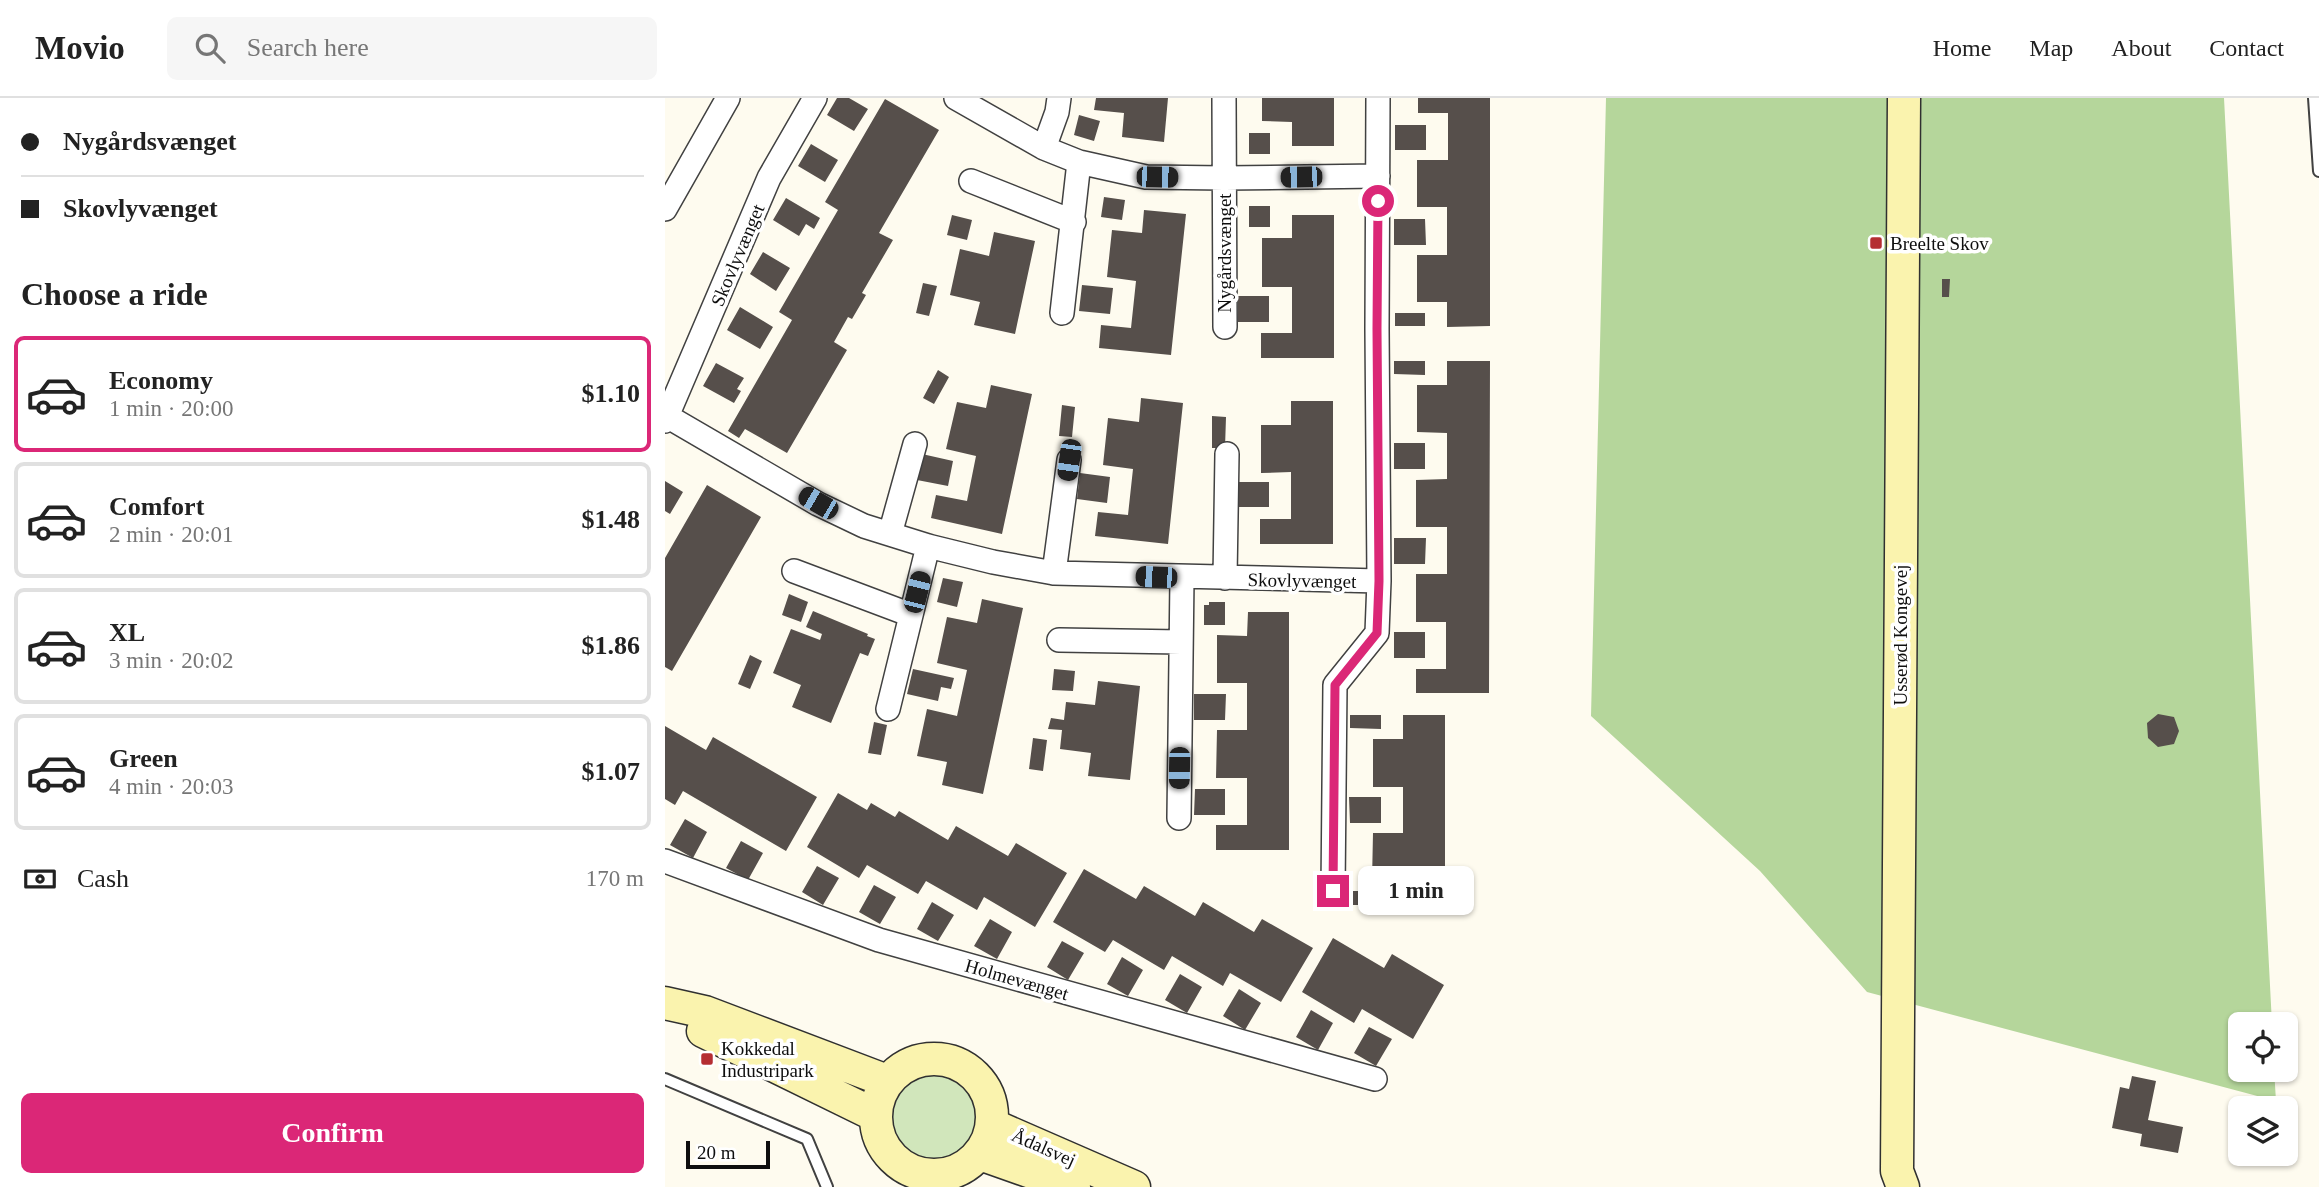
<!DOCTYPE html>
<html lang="en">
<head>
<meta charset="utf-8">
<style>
	:root { --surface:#fff; --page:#f6f6f6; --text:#222; --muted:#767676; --line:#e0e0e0; --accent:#db2777 }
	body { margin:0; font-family:"Times New Roman",serif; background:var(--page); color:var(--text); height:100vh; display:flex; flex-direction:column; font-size:26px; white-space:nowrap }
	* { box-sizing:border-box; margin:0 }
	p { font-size:23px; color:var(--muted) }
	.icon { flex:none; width:38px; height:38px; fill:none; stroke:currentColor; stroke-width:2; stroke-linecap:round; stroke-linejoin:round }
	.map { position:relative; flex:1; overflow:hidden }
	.side { display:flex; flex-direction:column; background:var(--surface); width:665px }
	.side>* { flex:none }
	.banner { display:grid; align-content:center; height:154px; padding:0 21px; background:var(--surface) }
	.tools { position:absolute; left:1563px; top:914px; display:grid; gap:14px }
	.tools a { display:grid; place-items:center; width:70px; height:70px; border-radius:10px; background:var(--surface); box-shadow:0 2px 5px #0004; font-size:35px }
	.scale { position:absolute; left:21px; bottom:18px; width:84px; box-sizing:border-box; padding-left:7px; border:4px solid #0e0e0e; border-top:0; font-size:19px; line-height:24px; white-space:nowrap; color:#0e0e0e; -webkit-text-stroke:5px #fff; paint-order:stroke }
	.end { position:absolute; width:32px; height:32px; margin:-16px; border:9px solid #db2777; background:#fff; box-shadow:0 0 0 4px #fff }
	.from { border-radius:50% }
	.bubble { position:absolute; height:49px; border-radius:10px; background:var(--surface); box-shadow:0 2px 5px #0004; font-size:23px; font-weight:700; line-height:49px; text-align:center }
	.car { position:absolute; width:21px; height:42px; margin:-21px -10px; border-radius:9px; box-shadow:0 0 5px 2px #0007; background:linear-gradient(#222 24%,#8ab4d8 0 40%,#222 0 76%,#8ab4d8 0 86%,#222 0) }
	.banner b { display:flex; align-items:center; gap:24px; height:66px; font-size:26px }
	.banner b+b { border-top:2px solid var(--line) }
	.banner i { width:18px; height:18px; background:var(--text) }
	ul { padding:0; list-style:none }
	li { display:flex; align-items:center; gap:21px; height:116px; margin:0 14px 10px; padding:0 7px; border:4px solid var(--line); border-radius:10px }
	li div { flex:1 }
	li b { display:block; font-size:26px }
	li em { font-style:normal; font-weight:700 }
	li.selected { border-color:var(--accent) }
	li>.icon { width:63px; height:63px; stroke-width:1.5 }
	h2 { padding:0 21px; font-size:32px; line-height:84px }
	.pay { display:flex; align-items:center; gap:18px; height:77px; padding:0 21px; font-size:26px }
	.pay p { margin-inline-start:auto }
	.primary-button { display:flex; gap:14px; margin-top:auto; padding:14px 21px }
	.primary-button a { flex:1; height:80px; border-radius:10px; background:var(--accent); color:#fff; font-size:28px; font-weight:700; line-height:80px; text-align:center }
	header { display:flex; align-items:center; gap:42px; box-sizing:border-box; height:98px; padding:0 35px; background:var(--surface); border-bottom:2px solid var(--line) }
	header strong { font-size:33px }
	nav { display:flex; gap:38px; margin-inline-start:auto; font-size:24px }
	.search { width:490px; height:63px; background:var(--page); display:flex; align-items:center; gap:18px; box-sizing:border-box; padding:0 24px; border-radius:10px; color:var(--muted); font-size:26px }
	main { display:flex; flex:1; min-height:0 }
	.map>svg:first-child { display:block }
	.green { fill:#d1e6bb }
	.forest { fill:#b5d69b }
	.building { fill:#564f4b }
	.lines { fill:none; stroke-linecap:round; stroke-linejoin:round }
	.lane-casing { stroke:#414141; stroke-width:14 }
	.street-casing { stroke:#414141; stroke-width:26 }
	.secondary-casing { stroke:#303030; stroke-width:35 }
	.lane { stroke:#fff; stroke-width:10 }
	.street { stroke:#fff; stroke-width:23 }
	.secondary { stroke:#faf3ae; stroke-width:32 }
	.route { stroke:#db2777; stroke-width:9 }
	.poi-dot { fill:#b52e32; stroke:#fff; stroke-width:2.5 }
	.labels { text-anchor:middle; stroke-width:7; stroke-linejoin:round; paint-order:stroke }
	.poi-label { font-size:19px; fill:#0e0e0e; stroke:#fff; text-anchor:start }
	.street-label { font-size:19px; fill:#0e0e0e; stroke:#fff }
</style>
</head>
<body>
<header>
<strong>Movio</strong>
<div class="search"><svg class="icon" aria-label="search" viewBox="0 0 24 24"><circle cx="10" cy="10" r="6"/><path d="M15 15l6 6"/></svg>Search here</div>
<nav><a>Home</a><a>Map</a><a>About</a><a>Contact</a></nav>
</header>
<main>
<section class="side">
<div class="banner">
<b><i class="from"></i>Nygårdsvænget</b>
<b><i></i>Skovlyvænget</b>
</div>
<h2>Choose a ride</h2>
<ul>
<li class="selected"><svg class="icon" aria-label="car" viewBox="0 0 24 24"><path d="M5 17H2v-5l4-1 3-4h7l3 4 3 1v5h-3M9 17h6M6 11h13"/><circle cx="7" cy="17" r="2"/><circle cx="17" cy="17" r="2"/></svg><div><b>Economy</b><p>1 min · 20:00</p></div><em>$1.10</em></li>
<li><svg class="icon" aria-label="car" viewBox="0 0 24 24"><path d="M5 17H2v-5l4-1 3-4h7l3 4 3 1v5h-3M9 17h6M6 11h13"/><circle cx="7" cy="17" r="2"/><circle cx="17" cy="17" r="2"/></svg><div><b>Comfort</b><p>2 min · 20:01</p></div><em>$1.48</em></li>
<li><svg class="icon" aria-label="car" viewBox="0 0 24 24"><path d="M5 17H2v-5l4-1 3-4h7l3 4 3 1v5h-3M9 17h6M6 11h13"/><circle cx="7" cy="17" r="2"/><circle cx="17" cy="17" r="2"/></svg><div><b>XL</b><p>3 min · 20:02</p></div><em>$1.86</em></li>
<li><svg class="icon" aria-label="car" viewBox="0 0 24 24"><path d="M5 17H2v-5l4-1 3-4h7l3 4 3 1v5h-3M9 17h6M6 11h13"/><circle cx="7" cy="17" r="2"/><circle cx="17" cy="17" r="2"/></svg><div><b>Green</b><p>4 min · 20:03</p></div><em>$1.07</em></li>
</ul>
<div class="pay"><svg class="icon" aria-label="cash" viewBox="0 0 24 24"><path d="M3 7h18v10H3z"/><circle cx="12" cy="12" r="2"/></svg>Cash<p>170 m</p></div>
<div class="primary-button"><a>Confirm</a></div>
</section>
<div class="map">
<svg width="1654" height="1089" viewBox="0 0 1654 1089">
	<rect width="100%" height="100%" fill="#fefbef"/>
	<path class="green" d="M228 1019a42 42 0 1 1 84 0a42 42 0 1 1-84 0Z"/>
	<path class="forest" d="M941 0H1559L1607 926H1575V971H1609L1611 1003 1202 894 1095 773 926 618Z"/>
	<path class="building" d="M172 0H184L203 11 189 33 162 17Z
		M431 0H503L499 44 457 39 459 15 429 12Z
		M597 0H669V48H627V24L597 23Z
		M753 0H825V228L782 229V204H752V157H782V109H752V62H783V15H753Z
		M220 1 274 32 214 135 228 142 197 195 201 197 187 221 183 219 169 244 182 252 122 355 80 331 74 340 63 333 127 222 114 214 173 112 160 104Z
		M414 17 435 23 429 43 409 37Z
		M730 27H761V52H730Z
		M584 35H605V56H584Z
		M146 46 173 62 160 84 133 68Z
		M439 99 460 102 457 122 436 119Z
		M121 100 155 120 149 131 141 126 134 138 108 122Z
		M584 108H605V129H584Z
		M479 112 521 116 506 257 434 250 436 227 466 230 471 183 442 179 447 132 477 135Z
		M287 117 307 122 302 142 282 137Z
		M627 117H669V260H596V235H627V189H597V140H627Z
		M729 121H760L761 147H729Z
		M329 134 370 143 350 236 309 227 315 204 285 197 295 151 324 158Z
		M98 154 125 170 111 193 85 176Z
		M1277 181H1285L1284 199H1277Z
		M258 185 272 188 264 218 251 215Z
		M417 187 448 190 445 216 414 213Z
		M573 198H604V224H573Z
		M75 209 108 229 95 251 62 232Z
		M730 215H760V228H730Z
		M729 263H760V277L729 276Z
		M782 263H825L824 595H751V571H781V524H751V476H782V429H751V382L782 381V335L752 334V287H782Z
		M51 265 79 280 72 291 76 293 69 305 38 288Z
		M273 272 284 279 269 306 258 300Z
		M326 287 367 296 337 436 266 420 271 397 302 403 311 358 281 351 292 304 321 310Z
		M476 300 518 305 503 446 430 438 433 414 463 417 468 371 438 367 443 320 474 324Z
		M626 303H668V446H595V421H626V374L596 375V327H626Z
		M397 307 410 309 407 339 394 338Z
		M547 318 561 319 560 350H547Z
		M729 345H760V371H729Z
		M257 356 288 363 283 388 252 382Z
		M415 375 445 379 442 405 412 401Z
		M0 383 18 394 5 416 0 413Z
		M573 384H604V409H573Z
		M42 387 96 419 7 573 0 569V460Z
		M729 440H761L760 466H729Z
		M278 480 298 484 292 509 272 504Z
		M124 496 143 504 136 524 117 517Z
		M317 501 358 510 318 696 277 687 282 664 252 658 262 611 292 618 302 572 272 565 282 519 312 525Z
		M544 504H560V527H539V507H544Z
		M148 513 203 536 202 538 210 541 203 558 195 555 166 625 127 609 136 587 108 575 126 531 155 542 157 536 141 529Z
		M583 514H624V752H551V727H582V680H551L552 632H582V585H552V537L582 538Z
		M729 534H760V560H729Z
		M85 557 97 563 85 591 73 586Z
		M248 571 289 580 286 591 276 589 273 603 242 596Z
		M389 571 410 573 408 593 387 592Z
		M433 583 475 588 465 682 423 678 426 655 395 651 397 632 383 631 386 620 399 622 401 604 430 607Z
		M529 596H561L560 622H529Z
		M1493 616 1509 619 1514 633 1509 646 1493 649 1483 640 1482 625Z
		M685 617H716V631L685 630Z
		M738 617H780V807H738V783H707L708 735H738V689H708V641H738Z
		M209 624 222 627 216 657 203 655Z
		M0 628 41 652 48 639 152 699 121 753 18 693 10 707 0 701Z
		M368 640 382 642 378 673 364 671Z
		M530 691H560V717H529Z
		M173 695 202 712 206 705 230 719 234 713 283 742 291 728 343 758 351 745 402 775 370 829 319 799 312 812 261 783 253 796 202 767 194 780 142 749Z
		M684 699H716V725H685Z
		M20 721 42 734 28 760 5 747Z
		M76 743 98 755 83 782 61 770Z
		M152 768 174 780 158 807 137 794Z
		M419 771 471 801 479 788 530 818 538 804 589 834 597 821 648 850 616 904 565 875 558 888 507 858 499 872 448 842 440 854 388 824Z
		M209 787 231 799 215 826 194 814Z
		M685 793H716V807H684Z
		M267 804 289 817 273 843 252 831Z
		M325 821 347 834 332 861 309 848Z
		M668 840 719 870 727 856 779 887 748 941 697 911 689 925 637 894Z
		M397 843 419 855 403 882 382 869Z
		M457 859 478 872 463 898 442 886Z
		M515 876 537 889 522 915 500 902Z
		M574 891 596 905 580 932 558 918Z
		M646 912 668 925 653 952 631 939Z
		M704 929 727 941 711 968 689 955Z
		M1467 978 1491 983 1483 1022 1518 1029 1513 1055 1475 1048 1477 1036 1447 1030 1455 989 1464 991Z"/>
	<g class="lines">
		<defs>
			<path id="lane" d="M1649 0 1654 73
				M0 981 142 1041 162 1089"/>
			<path id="street" d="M291 0 379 50 414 64 481 79 559 80 713 78
				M559 0 560 229
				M379 50 392 14 394 0
				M306 83 409 124
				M0 111 63 0
				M397 215 414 64
				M0 317 153 406 199 428 263 448 328 464 389 475 714 483
				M0 323 104 80 150 0
				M225 436 250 346
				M129 473 246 517
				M389 475 404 362
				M560 480 562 356
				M394 542 516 544
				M223 611 263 448
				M514 720 517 480
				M0 763 214 842 710 981
				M668 793 670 587 712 535 714 483 712 231 713 0"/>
			<path id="secondary" d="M0 905 40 914 222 983
				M38 933 210 1017
				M211 1019a58 58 0 1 1 116 0a58 58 0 1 1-116 0Z
				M327 1027 469 1089
				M315 1056 409 1089
				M1238 1089 1232 1073 1239 0"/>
		</defs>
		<use href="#lane" class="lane-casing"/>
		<use href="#street" class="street-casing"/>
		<use href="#secondary" class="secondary-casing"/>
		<use href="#lane" class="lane"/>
		<use href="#street" class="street"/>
		<use href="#secondary" class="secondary"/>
	</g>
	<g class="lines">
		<path class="route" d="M668 793 670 587 712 535 714 483 712 231 713 103"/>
	</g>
	<g class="poi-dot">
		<rect x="1204" y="138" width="14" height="14" rx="3.5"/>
		<rect x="35" y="954" width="14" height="14" rx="3.5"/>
	</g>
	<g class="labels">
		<g class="poi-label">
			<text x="1225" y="152">Breelte Skov</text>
			<text x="56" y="957">Kokkedal<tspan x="56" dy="22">Industripark</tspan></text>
		</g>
		<g class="street-label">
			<text transform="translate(559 155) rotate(-90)" y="7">Nygårdsvænget</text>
			<text transform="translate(72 157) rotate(-67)" y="7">Skovlyvænget</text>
			<text transform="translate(637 482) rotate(1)" y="7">Skovlyvænget</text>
			<text transform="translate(1235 537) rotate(-90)" y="7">Usserød Kongevej</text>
			<text transform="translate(352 881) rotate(16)" y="7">Holmevænget</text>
			<text transform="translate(379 1049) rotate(24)" y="7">Ådalsvej</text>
		</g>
	</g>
</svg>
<div class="tools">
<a><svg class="icon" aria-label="locate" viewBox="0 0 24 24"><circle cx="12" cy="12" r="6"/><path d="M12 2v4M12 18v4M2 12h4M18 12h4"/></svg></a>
<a><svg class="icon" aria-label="layers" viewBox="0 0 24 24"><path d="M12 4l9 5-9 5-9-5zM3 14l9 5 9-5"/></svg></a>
</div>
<div class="scale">20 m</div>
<i class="end from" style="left:713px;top:103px"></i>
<i class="end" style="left:668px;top:793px"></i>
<div class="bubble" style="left:693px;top:768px;width:116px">1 min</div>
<i class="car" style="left:492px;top:79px;rotate:91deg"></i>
<i class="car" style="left:636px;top:79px;rotate:269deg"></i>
<i class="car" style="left:404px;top:362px;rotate:188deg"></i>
<i class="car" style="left:153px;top:405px;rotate:300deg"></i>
<i class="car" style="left:491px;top:479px;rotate:272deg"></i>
<i class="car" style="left:252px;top:494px;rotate:14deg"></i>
<i class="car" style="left:514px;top:670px;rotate:181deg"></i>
</div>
</main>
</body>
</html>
